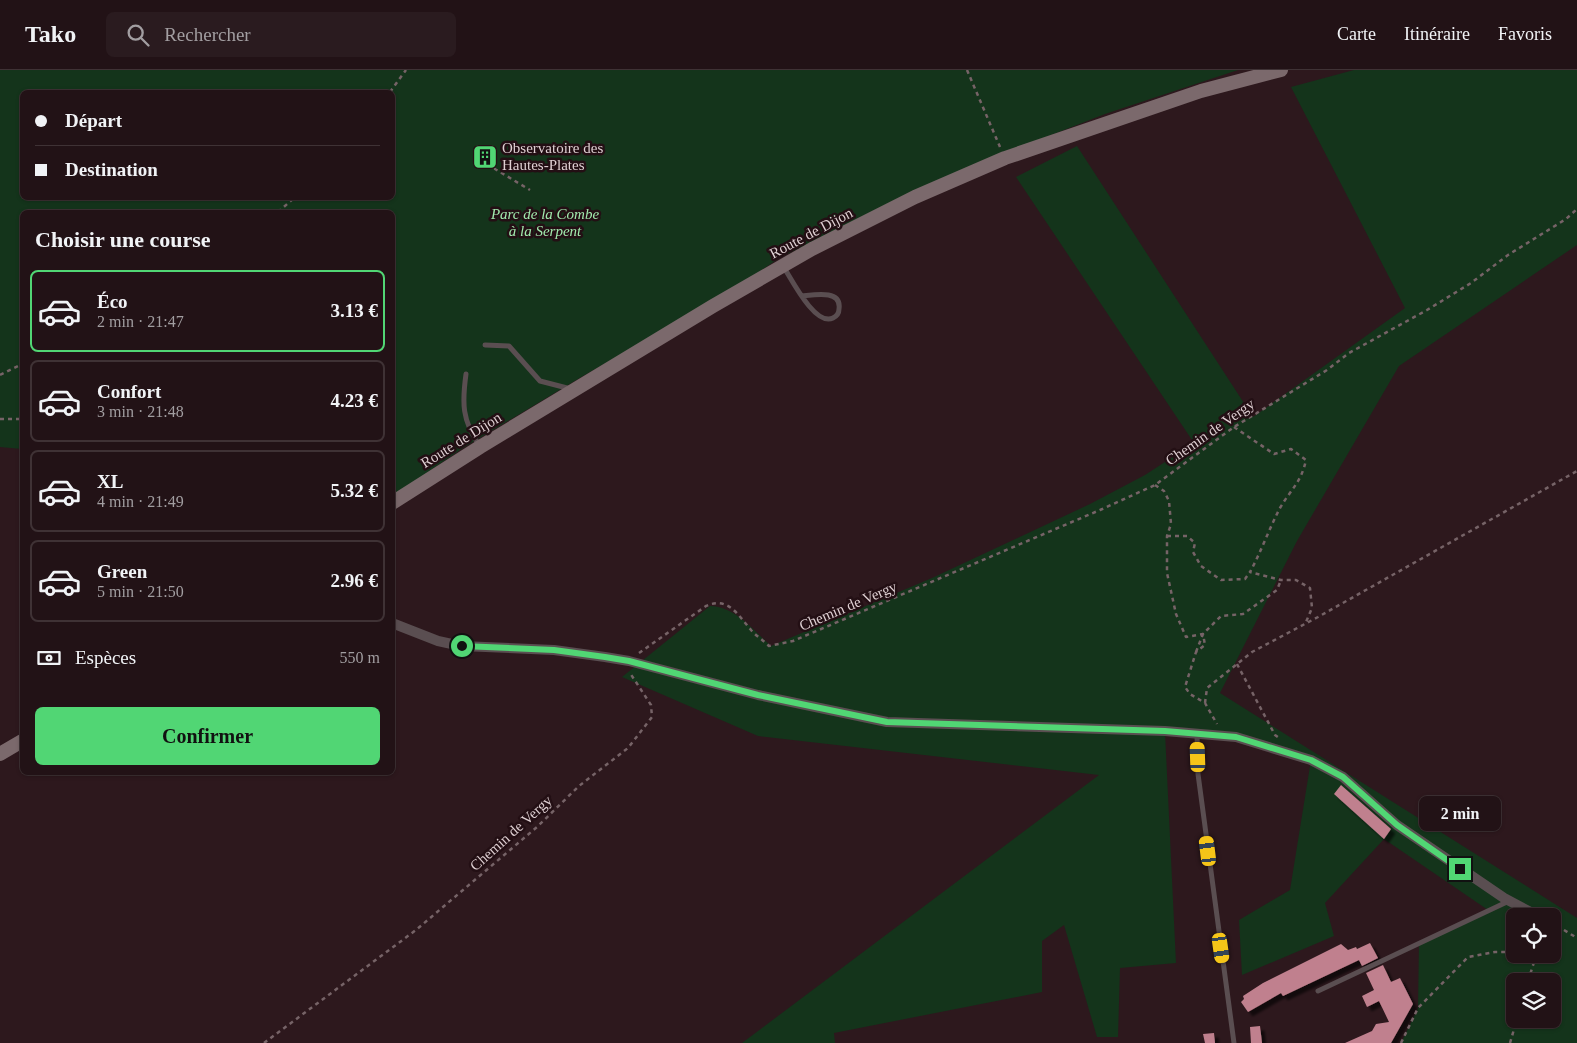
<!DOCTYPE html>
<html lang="fr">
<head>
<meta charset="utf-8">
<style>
	:root { --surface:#221216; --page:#2a1b1f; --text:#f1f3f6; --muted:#a29ea1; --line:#3f3235; --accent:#51d674 }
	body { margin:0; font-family:Georgia,serif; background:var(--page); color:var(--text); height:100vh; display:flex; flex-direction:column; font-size:19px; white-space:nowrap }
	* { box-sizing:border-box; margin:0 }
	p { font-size:16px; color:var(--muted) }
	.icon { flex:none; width:28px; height:28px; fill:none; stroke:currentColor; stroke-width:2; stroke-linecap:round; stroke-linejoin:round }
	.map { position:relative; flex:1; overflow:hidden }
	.details { position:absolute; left:20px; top:140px; width:375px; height:565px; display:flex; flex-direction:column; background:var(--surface); border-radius:8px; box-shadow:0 1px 4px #0004,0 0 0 1px var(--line) }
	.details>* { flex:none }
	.guide { position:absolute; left:20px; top:20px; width:375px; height:110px; border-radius:8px; box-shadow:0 1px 4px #0004,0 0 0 1px var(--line); display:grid; align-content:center; height:110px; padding:0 15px; background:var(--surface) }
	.tools { position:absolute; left:1506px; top:838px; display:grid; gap:10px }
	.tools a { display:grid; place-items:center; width:55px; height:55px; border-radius:8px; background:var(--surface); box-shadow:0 1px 4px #0004,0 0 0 1px var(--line); font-size:25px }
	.end { position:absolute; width:22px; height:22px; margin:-11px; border:6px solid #51d674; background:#111; box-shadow:0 0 0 2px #111 }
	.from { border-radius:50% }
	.bubble { position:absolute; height:35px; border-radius:8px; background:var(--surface); box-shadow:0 1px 4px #0004,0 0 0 1px var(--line); font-size:16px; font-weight:700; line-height:35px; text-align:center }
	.car { position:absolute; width:15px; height:30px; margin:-15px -8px; border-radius:6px; box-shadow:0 0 4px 1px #0007; background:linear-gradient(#f5c518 24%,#345 0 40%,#f5c518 0 76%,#345 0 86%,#f5c518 0) }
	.guide b { display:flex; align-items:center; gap:18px; height:48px; font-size:19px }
	.guide b+b { border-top:1px solid var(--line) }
	.guide i { width:12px; height:12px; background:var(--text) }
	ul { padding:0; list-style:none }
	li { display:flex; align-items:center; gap:15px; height:82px; margin:0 10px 8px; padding:0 5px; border:2px solid var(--line); border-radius:8px }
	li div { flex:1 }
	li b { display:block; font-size:19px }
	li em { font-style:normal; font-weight:700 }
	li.active { border-color:var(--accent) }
	li>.icon { width:45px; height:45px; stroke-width:1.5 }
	h2 { padding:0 15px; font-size:22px; line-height:60px }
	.pay { display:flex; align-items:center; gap:12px; height:55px; padding:0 15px; font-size:19px }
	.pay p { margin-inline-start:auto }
	.action { display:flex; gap:10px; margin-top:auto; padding:10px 15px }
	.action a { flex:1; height:58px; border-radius:8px; background:var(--accent); color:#111; font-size:20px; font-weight:700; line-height:58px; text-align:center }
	header { display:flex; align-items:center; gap:30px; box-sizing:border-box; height:70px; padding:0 25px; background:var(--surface); border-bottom:1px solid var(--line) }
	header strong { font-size:24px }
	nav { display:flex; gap:28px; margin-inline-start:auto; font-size:18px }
	.search { width:350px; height:45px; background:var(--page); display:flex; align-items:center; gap:12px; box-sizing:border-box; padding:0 18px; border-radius:8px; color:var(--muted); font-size:19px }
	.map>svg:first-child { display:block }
	.green { fill:#14341b; fill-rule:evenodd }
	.building { fill:#c0808e; filter:url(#shadow) }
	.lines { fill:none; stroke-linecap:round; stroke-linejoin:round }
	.path { stroke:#766367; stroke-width:2.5; stroke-dasharray:4 4; stroke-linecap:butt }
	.lane { stroke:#5a4e51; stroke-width:5 }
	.street { stroke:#5a4e51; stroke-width:10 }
	.secondary { stroke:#7b696c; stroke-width:14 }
	.route { stroke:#51d674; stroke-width:6 }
	.labels { text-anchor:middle; stroke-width:5; stroke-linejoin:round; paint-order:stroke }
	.poi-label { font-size:15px; fill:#dfd0d3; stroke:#230f14; text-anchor:start }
	.park-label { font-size:15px; font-style:italic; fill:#a1eaad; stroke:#230f14 }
	.street-label { font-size:15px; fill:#dfd0d3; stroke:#230f14 }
</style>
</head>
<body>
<header>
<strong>Tako</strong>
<div class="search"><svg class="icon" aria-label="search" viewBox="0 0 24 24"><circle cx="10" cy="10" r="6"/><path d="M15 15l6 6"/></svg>Rechercher</div>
<nav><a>Carte</a><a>Itinéraire</a><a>Favoris</a></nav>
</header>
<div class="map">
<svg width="1577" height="973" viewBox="0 0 1577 973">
	<defs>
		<filter id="shadow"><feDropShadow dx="4.5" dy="4.5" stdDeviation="1" flood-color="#0009"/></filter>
	</defs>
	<rect width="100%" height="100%" fill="#2d181d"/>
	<path class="green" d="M0 0H1238L1105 44 964 99 779 188 729 223 583 306 463 378 393 426 392 142H22V379L0 377ZM22 22H392V128H22Z
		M1354 0H1577V175L1399 296 1297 471 1220 623 1577 848V973H1401L1418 938 1419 873 1488 840 1384 769 1325 833 1334 866 1242 905 1239 850 1290 820 1311 690 1236 667 1165 662 1176 893 1120 898 1118 967H1097L1064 855 1042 871V922L834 963 835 973H742L1099 705 758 666 622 607 710 536C736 537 753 560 771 576L932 508 1090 434 1145 405 1194 373 1016 107 1077 76 1253 347 1405 238 1291 17ZM1515 846H1552V884H1515ZM1515 911H1552V949H1515Z"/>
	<path class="building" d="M479 87a6 6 0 1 1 12 0a6 6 0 1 1-12 0Z
		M1341 715 1391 759 1384 769 1334 724Z
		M1370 873 1378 888 1362 896 1359 890 1283 926 1281 923 1248 942 1241 932 1244 929 1243 926 1263 913 1341 874 1348 880 1356 877 1357 879Z
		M1383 895 1391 912 1400 908 1413 934 1391 973H1345L1372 961 1376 954 1389 952 1379 931 1367 937 1362 926 1374 920 1366 903Z
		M1260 956 1262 973H1251L1250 957Z
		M1214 963 1215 973H1205L1203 964Z"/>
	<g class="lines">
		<path class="path" d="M967 0 1000 77
			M390 22 406 0
			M493 82 495 99 530 120
			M278 142 294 128
			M0 305 22 294
			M0 349H22
			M1234 357 1274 384 1291 379 1306 390C1301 413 1291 419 1280 438 1269 459 1261 482 1250 502L1281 510H1296L1310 518 1312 538 1306 552
			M1155 415 1164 421 1169 431 1171 454 1167 466V503L1176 544 1186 567 1203 564 1205 575 1196 582 1185 617 1190 624 1205 633 1217 654
			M1167 466H1187L1195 473 1193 482 1201 496 1221 510 1245 509 1250 502
			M1196 582 1203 564 1221 546 1243 544 1277 520 1281 510
			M639 583 706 536C728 526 738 545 751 560 756 566 763 570 769 576L793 571 1100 440 1155 415 1234 357 1327 300 1349 283 1427 240 1471 213 1508 185 1566 149 1577 139
			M1237 594 1275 665 1279 668
			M1205 633 1207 618 1252 582 1318 547 1577 401
			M1564 860 1577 868
			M1528 911 1535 889 1530 884
			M264 973 416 860 537 757 579 716 628 678 652 647 651 635 630 603
			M1401 973 1418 938 1468 887 1495 882H1515
			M1510 973 1517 949"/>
		<path class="lane" d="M783 196C791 208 815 257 833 248 837 246 839 243 839 239 842 219 813 225 802 226
			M485 275 509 276 540 311 571 319
			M466 304C462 333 462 350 479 375
			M1197 664 1198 704 1234 973
			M1318 921 1509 831"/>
		<path class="street" d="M392 553 438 571 461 576 554 580 605 587 629 591 758 625 887 652 1165 661 1236 667 1311 690 1343 707 1397 755 1504 828 1538 846
			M1552 854 1554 855"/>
		<path class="secondary" d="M392 433 480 377 713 236 812 179 915 127 1005 88 1201 21 1281 0
			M0 684 22 671"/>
	</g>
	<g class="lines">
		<path class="route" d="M462 576 554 580 605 587 629 591 758 625 887 652 1165 661 1236 667 1311 690 1343 707 1397 755 1460 799"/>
	</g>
	<defs>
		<symbol id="building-square" viewBox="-11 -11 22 22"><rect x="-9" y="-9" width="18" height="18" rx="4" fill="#51d674" stroke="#230f14"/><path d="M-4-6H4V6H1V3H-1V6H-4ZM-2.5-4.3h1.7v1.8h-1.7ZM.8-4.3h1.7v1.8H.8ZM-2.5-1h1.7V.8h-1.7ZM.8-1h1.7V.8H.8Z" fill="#111"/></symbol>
	</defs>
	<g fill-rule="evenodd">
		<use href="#building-square" x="471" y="73" width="28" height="28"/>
	</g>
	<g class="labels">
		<g class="poi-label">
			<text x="502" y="83">Observatoire des<tspan x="502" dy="17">Hautes-Plates</tspan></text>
		</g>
		<g class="park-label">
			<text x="545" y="149">Parc de la Combe<tspan x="545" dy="17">à la Serpent</tspan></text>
		</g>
		<g class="street-label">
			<text transform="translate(811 163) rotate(-28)" y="5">Route de Dijon</text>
			<text transform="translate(1210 362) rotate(-35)" y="5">Chemin de Vergy</text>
			<text transform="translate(461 370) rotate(-32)" y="5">Route de Dijon</text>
			<text transform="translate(848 536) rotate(-23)" y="5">Chemin de Vergy</text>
			<text transform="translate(511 763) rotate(-42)" y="5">Chemin de Vergy</text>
		</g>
	</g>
</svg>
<div class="tools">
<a><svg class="icon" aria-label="locate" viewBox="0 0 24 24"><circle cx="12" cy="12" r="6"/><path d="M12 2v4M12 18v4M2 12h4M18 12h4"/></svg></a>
<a><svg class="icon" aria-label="layers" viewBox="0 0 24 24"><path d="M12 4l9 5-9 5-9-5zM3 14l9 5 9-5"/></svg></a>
</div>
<i class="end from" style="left:462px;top:576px"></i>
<i class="end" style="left:1460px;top:799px"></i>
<div class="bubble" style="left:1419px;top:726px;width:82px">2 min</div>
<i class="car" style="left:1198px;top:687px;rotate:358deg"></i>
<i class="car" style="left:1208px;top:781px;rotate:353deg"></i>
<i class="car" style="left:1221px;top:878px;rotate:172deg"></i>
<div class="guide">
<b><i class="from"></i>Départ</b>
<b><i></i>Destination</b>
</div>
<section class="details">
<h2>Choisir une course</h2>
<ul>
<li class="active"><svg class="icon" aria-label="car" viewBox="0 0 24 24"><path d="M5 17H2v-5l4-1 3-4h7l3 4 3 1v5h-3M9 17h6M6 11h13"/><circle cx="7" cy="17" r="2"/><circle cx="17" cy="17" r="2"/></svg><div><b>Éco</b><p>2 min · 21:47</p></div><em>3.13 €</em></li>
<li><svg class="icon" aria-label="car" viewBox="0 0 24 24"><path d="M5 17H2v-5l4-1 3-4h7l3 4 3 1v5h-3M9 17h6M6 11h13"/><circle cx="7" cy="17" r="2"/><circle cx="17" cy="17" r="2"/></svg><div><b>Confort</b><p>3 min · 21:48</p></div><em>4.23 €</em></li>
<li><svg class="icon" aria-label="car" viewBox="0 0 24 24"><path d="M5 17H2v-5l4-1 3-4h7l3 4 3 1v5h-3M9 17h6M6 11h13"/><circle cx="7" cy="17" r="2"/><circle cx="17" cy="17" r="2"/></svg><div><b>XL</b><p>4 min · 21:49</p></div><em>5.32 €</em></li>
<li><svg class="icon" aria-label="car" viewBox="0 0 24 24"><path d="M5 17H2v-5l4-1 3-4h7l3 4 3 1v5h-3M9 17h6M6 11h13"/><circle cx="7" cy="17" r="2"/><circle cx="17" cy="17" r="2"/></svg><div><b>Green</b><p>5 min · 21:50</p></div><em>2.96 €</em></li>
</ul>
<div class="pay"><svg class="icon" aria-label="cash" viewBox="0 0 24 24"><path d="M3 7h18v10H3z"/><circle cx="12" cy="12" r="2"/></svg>Espèces<p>550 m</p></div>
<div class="action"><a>Confirmer</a></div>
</section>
</div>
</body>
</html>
